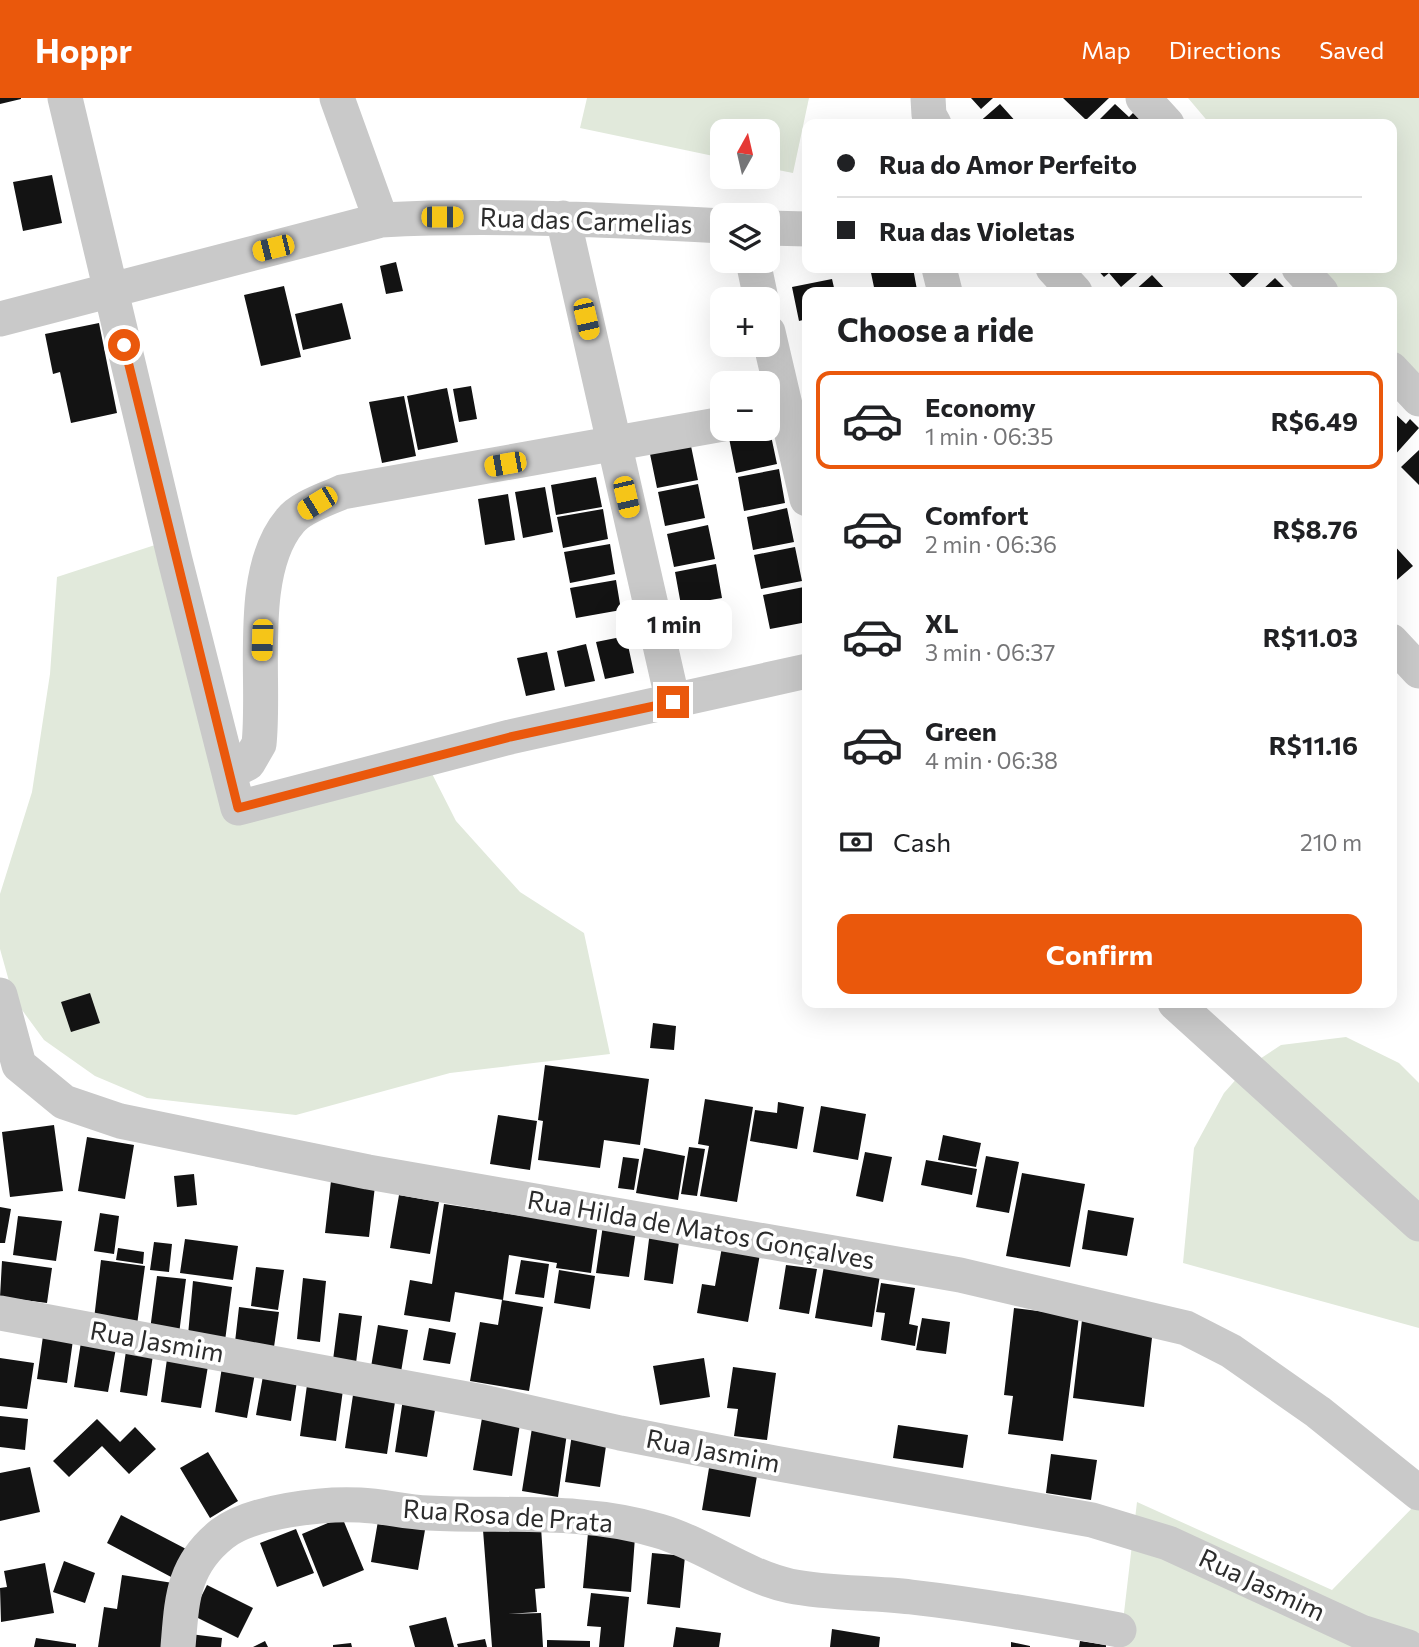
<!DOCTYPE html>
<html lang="en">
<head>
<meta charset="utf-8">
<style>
	:root { --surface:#fff; --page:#f6f6f6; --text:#202124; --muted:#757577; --line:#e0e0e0; --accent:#ea580c }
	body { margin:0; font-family:Commissioner,sans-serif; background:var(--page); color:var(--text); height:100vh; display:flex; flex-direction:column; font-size:26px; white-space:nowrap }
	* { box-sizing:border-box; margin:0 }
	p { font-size:23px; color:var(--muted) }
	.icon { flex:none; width:38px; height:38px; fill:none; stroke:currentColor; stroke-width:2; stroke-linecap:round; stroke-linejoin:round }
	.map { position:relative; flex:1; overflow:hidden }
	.details { position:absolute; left:802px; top:189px; width:595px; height:721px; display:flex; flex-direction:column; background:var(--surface); border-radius:14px; box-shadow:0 7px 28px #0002 }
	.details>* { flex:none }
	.guide { position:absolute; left:802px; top:21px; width:595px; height:154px; border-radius:14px; box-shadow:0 7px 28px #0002; display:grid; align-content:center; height:154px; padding:0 35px; background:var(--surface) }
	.needle { width:46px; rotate:8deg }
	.controls { position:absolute; left:710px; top:21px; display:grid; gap:14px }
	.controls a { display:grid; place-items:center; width:70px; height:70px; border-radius:14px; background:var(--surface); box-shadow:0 7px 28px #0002; font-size:35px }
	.end { position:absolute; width:32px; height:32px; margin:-16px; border:9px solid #ea580c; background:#fff; box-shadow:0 0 0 4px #fff }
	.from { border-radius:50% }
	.bubble { position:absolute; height:49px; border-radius:14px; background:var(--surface); box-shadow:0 7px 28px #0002; font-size:23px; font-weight:700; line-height:49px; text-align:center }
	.car { position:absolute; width:21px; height:42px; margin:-21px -10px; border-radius:9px; box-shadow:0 0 5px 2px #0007; background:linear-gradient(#f5c518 24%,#345 0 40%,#f5c518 0 76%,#345 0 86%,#f5c518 0) }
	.guide b { display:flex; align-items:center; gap:24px; height:66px; font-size:26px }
	.guide b+b { border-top:2px solid var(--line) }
	.guide i { width:18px; height:18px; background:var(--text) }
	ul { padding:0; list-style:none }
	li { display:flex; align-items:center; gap:21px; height:98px; margin:0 14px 10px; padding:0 21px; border:4px solid transparent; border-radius:14px }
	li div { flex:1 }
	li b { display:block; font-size:26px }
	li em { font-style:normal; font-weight:700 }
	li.current { border-color:var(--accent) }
	li>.icon { width:63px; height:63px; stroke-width:1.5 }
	h2 { padding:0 35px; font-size:32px; line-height:84px }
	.pay { display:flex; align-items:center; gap:18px; height:77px; padding:0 35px; font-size:26px }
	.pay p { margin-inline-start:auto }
	.primary-button { display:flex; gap:14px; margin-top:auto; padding:14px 35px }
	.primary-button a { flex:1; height:80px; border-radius:14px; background:var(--accent); color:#fff; font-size:28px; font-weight:700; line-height:80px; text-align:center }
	header { display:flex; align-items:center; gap:42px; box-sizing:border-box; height:98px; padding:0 35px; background:var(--accent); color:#fff }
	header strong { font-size:33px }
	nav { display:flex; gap:38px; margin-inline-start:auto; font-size:24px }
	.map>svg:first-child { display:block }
	.green { fill:#e1e9db }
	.building { fill:#131313 }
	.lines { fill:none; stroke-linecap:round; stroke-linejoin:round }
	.minor { stroke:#c9c9c9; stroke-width:35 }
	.route { stroke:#ea580c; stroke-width:9 }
	.labels { text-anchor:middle; stroke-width:7; stroke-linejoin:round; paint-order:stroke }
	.street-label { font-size:26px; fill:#2c2c2c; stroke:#fff }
</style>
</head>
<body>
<header>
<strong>Hoppr</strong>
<nav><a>Map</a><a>Directions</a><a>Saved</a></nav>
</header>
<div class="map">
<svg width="1419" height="1549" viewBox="0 0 1419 1549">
	<rect width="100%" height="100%" fill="#fff"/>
	<path class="green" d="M587 0H809L793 75 768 70V33H723V60L580 30Z
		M1188 0H1419V293L1391 260V194H1341L1323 170H1391V26H1210Z
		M155 447 226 703 419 650 456 723 520 794 584 835 610 956 450 975 296 1017 147 1000 95 978 44 942 14 901 0 851V796L32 694 50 576 57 479Z
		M1346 939 1399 965 1419 985V1230L1183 1165 1194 1050 1224 995 1246 970 1281 947Z
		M1419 1403V1549H1120L1137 1404 1332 1492Z"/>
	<path class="building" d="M0 0H21V1L0 6Z
		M971 0H993L981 11Z
		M1063 0H1109L1086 22Z
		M1000 6 1018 26H977Z
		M1115 6 1129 19 1133 15 1145 26H1095Z
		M52 77 62 125 23 133 13 84Z
		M396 164 403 193 386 196 380 168Z
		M870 170H913L917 192 875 194Z
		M1096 170H1143L1121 189 1109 175 1104 179Z
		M1224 170H1264L1243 190Z
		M1152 177 1168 194H1133Z
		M1275 180 1288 193 1293 189 1298 194H1260Z
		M832 181 835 194H807V221L799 223 792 189Z
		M284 188 301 259 261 268 244 197Z
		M1018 189 1019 194H995V193Z
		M342 205 351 241 303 252 295 216Z
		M99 225 117 315 71 325 60 274 53 276 45 236Z
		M471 288 477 321 459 324 453 291Z
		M447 290 458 344 418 352 407 298Z
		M404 298 416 358 382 365 369 304Z
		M1392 313 1406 326 1410 321 1419 330 1393 359Z
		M770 333 777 366 736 375 729 340Z
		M691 348 698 382 657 390 650 356Z
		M1419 352V387L1401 369Z
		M779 371 785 405 744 413 738 379Z
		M596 379 602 409 556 417 551 387Z
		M698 386 705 420 665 428 658 394Z
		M545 389 553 434 523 440 515 394Z
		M508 396 515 442 485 447 478 401Z
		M787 410 794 444 753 452 747 419Z
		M603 411 608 441 563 450 557 419Z
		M708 427 715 461 674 469 667 436Z
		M1391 444 1413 468 1391 487Z
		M610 446 615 476 570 485 564 454Z
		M795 449 802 483 761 491 754 457Z
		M716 466 722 500 681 507 675 474Z
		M616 482 621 512 576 520 570 490Z
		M804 489 807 524 770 531 763 497Z
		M724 507 731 541 690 549 684 515Z
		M626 538 634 575 605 581 596 544Z
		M586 546 595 583 565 589 557 553Z
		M547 554 555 592 526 598 517 560Z
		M90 895 100 925 71 934 61 904Z
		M653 925 676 928 674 952 650 950Z
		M545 967 649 981 640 1047 604 1042 600 1070 538 1062 543 1023 538 1022Z
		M705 1001 753 1009 737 1104 700 1098 709 1048 698 1046Z
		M778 1004 804 1009 797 1051 750 1043 755 1012 777 1015Z
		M821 1008 866 1016 858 1062 813 1054Z
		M498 1017 537 1023 530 1072 490 1066Z
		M54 1027 63 1093 10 1099 2 1034Z
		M943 1037 981 1045 976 1069 938 1062Z
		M87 1039 134 1047 125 1101 78 1093Z
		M689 1049 705 1051 697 1098 681 1096Z
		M644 1050 685 1058 678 1102 636 1095Z
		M865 1054 892 1059 883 1104 856 1098Z
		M986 1058 1019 1064 1009 1115 976 1109Z
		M623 1059 639 1061 634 1092 618 1090Z
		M926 1062 977 1071 972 1097 921 1087Z
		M1022 1075 1085 1086 1070 1169 1006 1158Z
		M194 1076 197 1107 177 1109 174 1078Z
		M331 1083 375 1088 369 1139 325 1135Z
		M399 1097 439 1104 430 1156 390 1150Z
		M444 1106 562 1124 598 1126 591 1175 556 1170 557 1165 509 1157 503 1202 455 1194 450 1224 404 1217 410 1182 432 1186Z
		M0 1109 11 1111 5 1145H0Z
		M1088 1112 1134 1120 1127 1158 1082 1151Z
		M100 1115 119 1118 114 1156 94 1153Z
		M18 1118 62 1123 56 1163 13 1157Z
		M603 1127 636 1132 629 1179 596 1175Z
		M650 1133 680 1137 673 1186 644 1182Z
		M185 1141 238 1148 233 1182 180 1175Z
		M154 1144 172 1146 169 1174 150 1172Z
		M722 1149 760 1156 748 1224 697 1215 702 1186 715 1188Z
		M118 1150 144 1154 143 1166 116 1162Z
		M101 1162 145 1168 137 1227 94 1221Z
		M521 1162 549 1166 544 1200 515 1196Z
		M2 1163 52 1170 47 1205 0 1199Z
		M786 1167 817 1171 809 1216 779 1211Z
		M824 1168 880 1177 872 1229 815 1220Z
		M256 1169 284 1172 278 1212 251 1208Z
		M559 1172 595 1178 590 1211 554 1205Z
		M157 1178 186 1181 179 1236 150 1232Z
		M303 1180 326 1183 320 1244 297 1241Z
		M193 1183 232 1189 225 1243 188 1237Z
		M881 1185 915 1190 909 1226 918 1228 915 1248 881 1242 885 1215 876 1214Z
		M502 1202 543 1209 529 1293 470 1283 480 1224 498 1227Z
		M239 1209 279 1214 274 1249 235 1244Z
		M1014 1210 1079 1218 1063 1343 1008 1336 1013 1298 1004 1297Z
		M339 1215 362 1218 356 1265 333 1262Z
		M922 1220 950 1224 946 1256 916 1252Z
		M1082 1222 1153 1231 1144 1309 1073 1300Z
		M378 1227 408 1232 401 1274 371 1269Z
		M429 1230 456 1235 450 1266 423 1262Z
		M43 1238 73 1242 67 1285 37 1281Z
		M81 1244 116 1250 108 1294 74 1289Z
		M126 1253 153 1257 147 1298 120 1294Z
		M0 1260 34 1265 27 1311 0 1308Z
		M704 1260 710 1299 660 1307 653 1268Z
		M167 1261 208 1268 201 1310 161 1304Z
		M222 1269 255 1275 247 1320 215 1314Z
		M733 1269 776 1275 767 1342 734 1338 738 1311 727 1310Z
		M263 1278 297 1283 291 1323 256 1317Z
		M307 1287 343 1292 336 1343 300 1338Z
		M353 1297 395 1304 387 1356 345 1350Z
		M403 1301 436 1306 427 1359 395 1354Z
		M0 1318 28 1321 25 1352 0 1349Z
		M482 1320 520 1326 512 1378 473 1372Z
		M97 1321 120 1344 135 1329 156 1351 129 1376 102 1348 69 1379 53 1363Z
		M898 1327 968 1337 963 1370 893 1360Z
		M532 1330 567 1335 558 1399 522 1393Z
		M572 1336 607 1341 600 1389 565 1384Z
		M208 1354 238 1403 210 1420 180 1370Z
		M1051 1356 1097 1362 1091 1402 1046 1395Z
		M710 1364 758 1372 750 1419 702 1412Z
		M30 1369 40 1414 0 1423V1375Z
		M121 1417 188 1452 173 1480 107 1445Z
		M342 1419 364 1472 323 1489 302 1436Z
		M378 1423 425 1432 418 1472 371 1464Z
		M541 1429 545 1490 535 1491 537 1514 508 1516 541 1515 543 1549H492L483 1432Z
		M296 1431 314 1475 277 1489 260 1445Z
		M588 1435 635 1439 631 1494 583 1490Z
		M652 1455 685 1458 680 1510 647 1506Z
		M64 1463 95 1475 85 1505 53 1494Z
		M45 1465 54 1515 1 1524 0 1490 7 1489 4 1473Z
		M122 1477 173 1485 163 1549H98L104 1509 117 1511Z
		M207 1487 253 1510 238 1540 192 1517Z
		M591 1495 629 1499 624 1549H599L601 1529 587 1528Z
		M446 1519 454 1549H415L409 1528Z
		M676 1529 721 1535 719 1549H673Z
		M832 1531 880 1539 879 1549H830Z
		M190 1536 222 1540 221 1549H189Z
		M36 1540 76 1546V1549H34Z
		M485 1541 487 1549H458L457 1546Z
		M547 1542 590 1543V1549H547Z
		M265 1543 268 1549H253Z
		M1080 1543 1106 1547V1549H1079Z
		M1011 1544 1030 1548V1549H1011Z
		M351 1545 352 1549H333V1547Z"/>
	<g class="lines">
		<path class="minor" d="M65 0 175 462 238 710 510 639 807 573
			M337 0 381 122
			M928 0 929 17 934 26
			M1143 0 1167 26
			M563 120 673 604
			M768 130 807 131
			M753 163 761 201
			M939 170 945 194
			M1053 170 1075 194
			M1299 170 1321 194
			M0 221 381 122C495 116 609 122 723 128
			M768 234 807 401
			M1391 271 1419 301
			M1391 543 1419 573
			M230 674 248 665 259 646C266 582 246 475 290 423 301 409 325 402 342 394L723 326
			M0 897 19 967 64 1004 120 1023 368 1074 960 1177 1186 1230 1231 1253 1318 1314 1419 1395
			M1175 905 1419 1126
			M0 1215 483 1304 620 1335 774 1365 1092 1422 1168 1445 1361 1534 1408 1549
			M178 1549C182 1502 182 1468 222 1436 252 1413 323 1405 360 1407 383 1408 405 1414 428 1415 505 1419 584 1410 659 1433 704 1446 744 1478 790 1488 830 1496 870 1494 911 1499 981 1507 1050 1519 1119 1532"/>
	</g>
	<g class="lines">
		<path class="route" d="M124 247 238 710 510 639 673 604"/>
	</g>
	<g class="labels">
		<g class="street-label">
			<text transform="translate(586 123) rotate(2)" y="9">Rua das Carmelias</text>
			<text transform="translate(701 1132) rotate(10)" y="9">Rua Hilda de Matos Gonçalves</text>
			<text transform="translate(157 1244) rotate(10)" y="9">Rua Jasmim</text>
			<text transform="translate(713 1353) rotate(11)" y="9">Rua Jasmim</text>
			<text transform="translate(508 1418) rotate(4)" y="9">Rua Rosa de Prata</text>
			<text transform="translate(1262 1487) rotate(25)" y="9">Rua Jasmim</text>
		</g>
	</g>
</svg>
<div class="controls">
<a><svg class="needle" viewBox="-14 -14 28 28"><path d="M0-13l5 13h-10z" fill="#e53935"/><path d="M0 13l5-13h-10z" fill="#757577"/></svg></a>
<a><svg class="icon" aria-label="layers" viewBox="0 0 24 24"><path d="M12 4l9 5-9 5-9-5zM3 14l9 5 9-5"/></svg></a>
<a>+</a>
<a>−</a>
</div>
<i class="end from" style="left:124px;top:247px"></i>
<i class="end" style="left:673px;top:604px"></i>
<div class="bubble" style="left:616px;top:502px;width:116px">1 min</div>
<i class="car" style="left:442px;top:119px;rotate:90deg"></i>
<i class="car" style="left:273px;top:150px;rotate:256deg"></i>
<i class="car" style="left:586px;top:221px;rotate:167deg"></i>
<i class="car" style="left:505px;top:366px;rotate:260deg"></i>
<i class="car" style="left:626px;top:399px;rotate:167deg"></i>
<i class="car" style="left:317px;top:405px;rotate:239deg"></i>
<i class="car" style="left:262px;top:542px;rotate:182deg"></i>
<div class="guide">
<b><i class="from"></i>Rua do Amor Perfeito</b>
<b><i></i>Rua das Violetas</b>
</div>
<section class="details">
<h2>Choose a ride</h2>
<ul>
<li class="current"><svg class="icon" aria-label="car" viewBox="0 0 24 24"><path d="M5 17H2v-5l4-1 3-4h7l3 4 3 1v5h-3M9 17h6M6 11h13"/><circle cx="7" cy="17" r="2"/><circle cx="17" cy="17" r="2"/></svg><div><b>Economy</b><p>1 min · 06:35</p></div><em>R$6.49</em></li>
<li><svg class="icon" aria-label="car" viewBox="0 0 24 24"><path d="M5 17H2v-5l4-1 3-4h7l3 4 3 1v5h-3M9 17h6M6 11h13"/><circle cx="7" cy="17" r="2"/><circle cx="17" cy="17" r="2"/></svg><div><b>Comfort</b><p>2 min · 06:36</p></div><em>R$8.76</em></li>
<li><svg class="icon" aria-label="car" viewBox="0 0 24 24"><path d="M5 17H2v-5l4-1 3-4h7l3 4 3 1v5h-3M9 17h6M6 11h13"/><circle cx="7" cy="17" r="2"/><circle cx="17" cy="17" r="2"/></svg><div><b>XL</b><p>3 min · 06:37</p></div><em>R$11.03</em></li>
<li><svg class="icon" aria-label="car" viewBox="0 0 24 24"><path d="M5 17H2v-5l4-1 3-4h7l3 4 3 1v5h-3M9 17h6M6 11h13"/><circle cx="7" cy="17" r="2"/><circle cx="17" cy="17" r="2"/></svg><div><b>Green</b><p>4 min · 06:38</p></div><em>R$11.16</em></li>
</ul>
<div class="pay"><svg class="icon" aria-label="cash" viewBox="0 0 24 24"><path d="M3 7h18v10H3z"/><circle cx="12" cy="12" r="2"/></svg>Cash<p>210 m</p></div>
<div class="primary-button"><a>Confirm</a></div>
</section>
</div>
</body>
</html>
